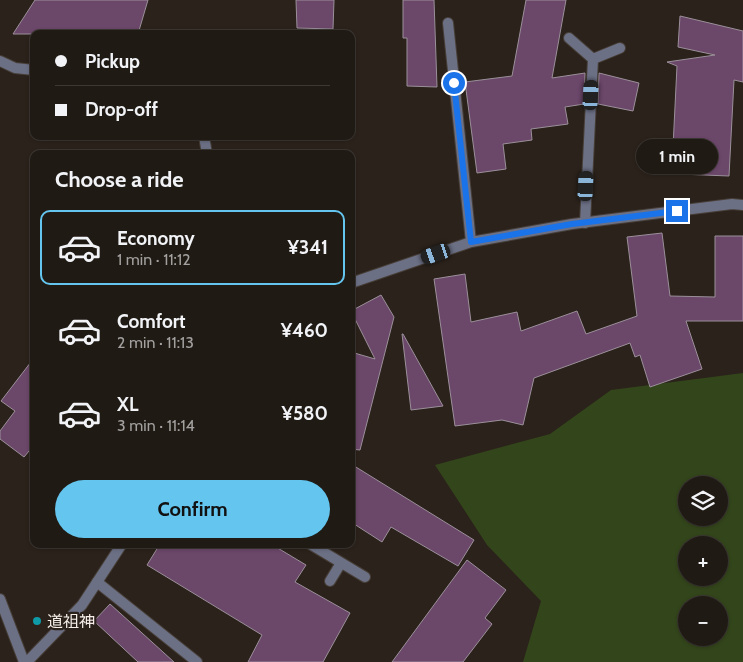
<!DOCTYPE html>
<html lang="en">
<head>
<meta charset="utf-8">
<style>
	:root { --surface:#201a14; --page:#28231d; --text:#f1f3f6; --muted:#a2a1a0; --line:#3d3834; --accent:#64c5ee }
	body { margin:0; font-family:Cabin,"Noto Sans JP",sans-serif; background:var(--page); color:var(--text); height:100vh; display:flex; flex-direction:column; font-size:19px; white-space:nowrap }
	* { box-sizing:border-box; margin:0 }
	p { font-size:16px; color:var(--muted) }
	.icon { flex:none; width:28px; height:28px; fill:none; stroke:currentColor; stroke-width:2; stroke-linecap:round; stroke-linejoin:round }
	.map { position:relative; flex:1; overflow:hidden }
	.details { position:absolute; left:30px; top:150px; width:325px; height:398px; display:flex; flex-direction:column; background:var(--surface); border-radius:10px; box-shadow:0 1px 4px #0004,0 0 0 1px var(--line) }
	.details>* { flex:none }
	.guide { position:absolute; left:30px; top:30px; width:325px; height:110px; border-radius:10px; box-shadow:0 1px 4px #0004,0 0 0 1px var(--line); display:grid; align-content:center; height:110px; padding:0 25px; background:var(--surface) }
	.fabs { position:absolute; left:678px; top:476px; display:grid; gap:10px }
	.fabs a { display:grid; place-items:center; width:50px; height:50px; border-radius:50%; background:var(--surface); box-shadow:0 1px 4px #0004,0 0 0 1px var(--line); font-size:25px }
	.end { position:absolute; width:22px; height:22px; margin:-11px; border:6px solid #1a73e8; background:#fff; box-shadow:0 0 0 2px #fff }
	.from { border-radius:50% }
	.bubble { position:absolute; height:35px; border-radius:18px; background:var(--surface); box-shadow:0 1px 4px #0004,0 0 0 1px var(--line); font-size:16px; font-weight:800; line-height:35px; text-align:center }
	.car { position:absolute; width:15px; height:30px; margin:-15px -8px; border-radius:6px; box-shadow:0 0 4px 1px #0007; background:linear-gradient(#222 24%,#8ab4d8 0 40%,#222 0 76%,#8ab4d8 0 86%,#222 0) }
	.guide b { display:flex; align-items:center; gap:18px; height:48px; font-size:19px }
	.guide b+b { border-top:1px solid var(--line) }
	.guide i { width:12px; height:12px; background:var(--text) }
	ul { padding:0; list-style:none }
	li { display:flex; align-items:center; gap:15px; height:75px; margin:0 10px 8px; padding:0 15px; border:2px solid transparent; border-radius:10px }
	li div { flex:1 }
	li b { display:block; font-size:19px }
	li em { font-style:normal; font-weight:800 }
	li.current { border-color:var(--accent) }
	li>.icon { width:45px; height:45px; stroke-width:1.5 }
	h2 { padding:0 25px; font-size:22px; line-height:60px }
	.button { display:flex; gap:10px; margin-top:auto; padding:10px 25px }
	.button a { flex:1; height:58px; border-radius:30px; background:var(--accent); color:#111; font-size:20px; font-weight:800; line-height:58px; text-align:center }
	.map>svg:first-child { display:block }
	.green { fill:#33451b; fill-rule:evenodd }
	.building { fill:#6b476a; stroke:#9b909a }
	.lines { fill:none; stroke-linecap:round; stroke-linejoin:round }
	.service-casing { stroke:#473f38; stroke-width:12 }
	.minor-casing { stroke:#473f38; stroke-width:12 }
	.tertiary-casing { stroke:#473f38; stroke-width:12 }
	.service { stroke:#6c7085; stroke-width:10 }
	.minor { stroke:#6c7085; stroke-width:10 }
	.tertiary { stroke:#6c7085; stroke-width:10 }
	.route { stroke:#1a73e8; stroke-width:6 }
	.culture-dot { fill:#0f9aa8; stroke:#2b221b; stroke-width:2 }
	.labels { text-anchor:middle; stroke-width:4.5; stroke-linejoin:round; paint-order:stroke }
	.poi-label { font-size:16px; fill:#f5eee9; stroke:#2b221b; text-anchor:start }
</style>
</head>
<body>
<div class="map">
<svg width="743" height="662" viewBox="0 0 743 662">
	<rect width="100%" height="100%" fill="#2b221b"/>
	<path class="green" d="M743 373V662H523L541 601 487 545 435 465 550 434 611 390ZM686 485H719V518H686ZM686 545H719V578H686ZM686 605H719V638H686Z"/>
	<path class="building" d="M35 0H148L138 34H13Z
		M296 0H334L333 29 297 28Z
		M403 0H434L437 87 407 86V38H403Z
		M526 0H566L552 78 585 73 584 104 565 107 568 124 531 129 532 140 503 144 506 169 477 173 465 82 512 76Z
		M680 16 743 31V82L734 80 729 176 679 174 680 147H673L677 66 667 62 715 55 678 47Z
		M599 73 639 83 633 111 598 104Z
		M662 233 670 296 715 297V236H743V321H686L702 369 650 387 640 355 635 357 630 343 534 378 523 425 502 420 455 426 434 279 465 274 471 322 517 312 521 331 577 311 586 334 637 316 627 237Z
		M381 295 394 317 360 450 351 449V352L375 359 351 311Z
		M402 334H403L443 406 411 410Z
		M34 358V445L24 457 0 439V431L15 411 1 401Z
		M351 464 474 540 458 566 391 527 382 542 351 522Z
		M160 544H271L306 565 295 582 350 613 323 662H248L262 635 147 565Z
		M467 560 506 590 485 618 492 624 463 662H392Z
		M110 604 174 662H138L94 621Z"/>
	<g class="lines">
		<defs>
			<path id="service" d="M569 38 593 59 620 48
				M585 223 593 59
				M310 544 365 577
				M330 581 341 563
				M97 582 197 662"/>
			<path id="minor" d="M448 23 471 242
				M0 61 15 68 34 70
				M204 136 207 154
				M351 283 471 242 572 224 732 204 743 205
				M27 662 82 605 122 544"/>
			<path id="tertiary" d="M0 599 24 662"/>
		</defs>
		<use href="#service" class="service-casing"/>
		<use href="#minor" class="minor-casing"/>
		<use href="#tertiary" class="tertiary-casing"/>
		<use href="#service" class="service"/>
		<use href="#minor" class="minor"/>
		<use href="#tertiary" class="tertiary"/>
	</g>
	<g class="lines">
		<path class="route" d="M454 83 471 242 572 224 677 211"/>
	</g>
	<circle class="culture-dot" cx="37" cy="621" r="5"/>
	<g class="labels">
		<g class="poi-label">
			<text x="47" y="627">道祖神</text>
		</g>
	</g>
</svg>
<div class="fabs">
<a><svg class="icon" aria-label="layers" viewBox="0 0 24 24"><path d="M12 4l9 5-9 5-9-5zM3 14l9 5 9-5"/></svg></a>
<a>+</a>
<a>−</a>
</div>
<i class="end from" style="left:454px;top:83px"></i>
<i class="end" style="left:677px;top:211px"></i>
<div class="bubble" style="left:636px;top:139px;width:82px">1 min</div>
<i class="car" style="left:591px;top:95px;rotate:3deg"></i>
<i class="car" style="left:586px;top:186px;rotate:3deg"></i>
<i class="car" style="left:436px;top:254px;rotate:251deg"></i>
<div class="guide">
<b><i class="from"></i>Pickup</b>
<b><i></i>Drop-off</b>
</div>
<section class="details">
<h2>Choose a ride</h2>
<ul>
<li class="current"><svg class="icon" aria-label="car" viewBox="0 0 24 24"><path d="M5 17H2v-5l4-1 3-4h7l3 4 3 1v5h-3M9 17h6M6 11h13"/><circle cx="7" cy="17" r="2"/><circle cx="17" cy="17" r="2"/></svg><div><b>Economy</b><p>1 min · 11:12</p></div><em>¥341</em></li>
<li><svg class="icon" aria-label="car" viewBox="0 0 24 24"><path d="M5 17H2v-5l4-1 3-4h7l3 4 3 1v5h-3M9 17h6M6 11h13"/><circle cx="7" cy="17" r="2"/><circle cx="17" cy="17" r="2"/></svg><div><b>Comfort</b><p>2 min · 11:13</p></div><em>¥460</em></li>
<li><svg class="icon" aria-label="car" viewBox="0 0 24 24"><path d="M5 17H2v-5l4-1 3-4h7l3 4 3 1v5h-3M9 17h6M6 11h13"/><circle cx="7" cy="17" r="2"/><circle cx="17" cy="17" r="2"/></svg><div><b>XL</b><p>3 min · 11:14</p></div><em>¥580</em></li>
</ul>
<div class="button"><a>Confirm</a></div>
</section>
</div>
</body>
</html>
